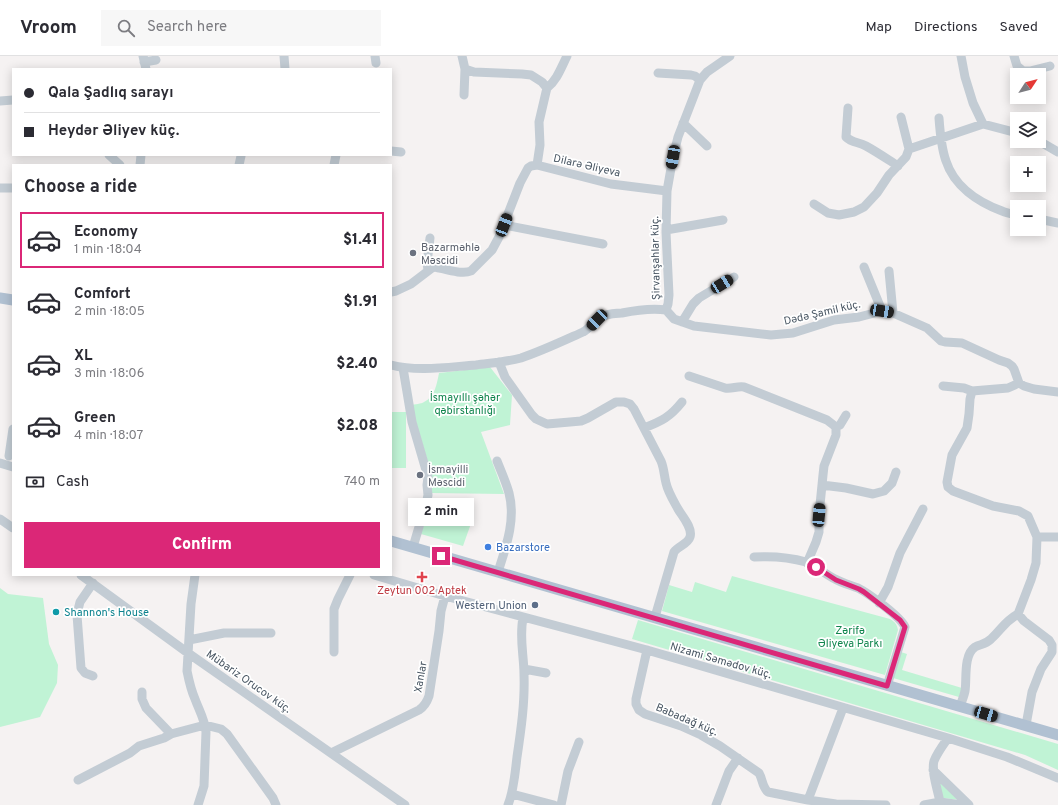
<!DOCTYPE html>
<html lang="en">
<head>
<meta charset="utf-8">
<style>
	:root { --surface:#fff; --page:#f7f7f7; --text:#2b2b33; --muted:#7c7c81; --line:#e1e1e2; --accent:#db2777 }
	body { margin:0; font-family:Overpass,sans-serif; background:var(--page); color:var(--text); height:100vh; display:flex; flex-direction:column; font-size:15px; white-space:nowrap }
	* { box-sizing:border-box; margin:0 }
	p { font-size:13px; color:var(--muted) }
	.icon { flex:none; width:22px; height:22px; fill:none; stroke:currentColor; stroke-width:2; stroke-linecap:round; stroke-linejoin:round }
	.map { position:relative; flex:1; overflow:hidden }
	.details { position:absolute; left:12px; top:108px; width:380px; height:412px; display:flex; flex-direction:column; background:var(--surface); border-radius:0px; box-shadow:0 2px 10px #0003 }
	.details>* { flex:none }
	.banner { position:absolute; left:12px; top:12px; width:380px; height:88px; border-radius:0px; box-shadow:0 2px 10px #0003; display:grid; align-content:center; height:88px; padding:0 12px; background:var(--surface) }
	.needle { width:26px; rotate:54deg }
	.tools { position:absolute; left:1010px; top:12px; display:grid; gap:8px }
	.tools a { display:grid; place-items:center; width:36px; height:36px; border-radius:0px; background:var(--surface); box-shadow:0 2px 10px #0003; font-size:20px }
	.end { position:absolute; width:18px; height:18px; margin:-9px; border:5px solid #db2777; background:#fff; box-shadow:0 0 0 2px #fff }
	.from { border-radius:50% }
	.bubble { position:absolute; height:28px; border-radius:0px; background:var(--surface); box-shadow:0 2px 10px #0003; font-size:13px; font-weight:800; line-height:28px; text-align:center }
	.car { position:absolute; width:12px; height:24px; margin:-12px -6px; border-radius:5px; box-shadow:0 0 3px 1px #0007; background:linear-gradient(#222 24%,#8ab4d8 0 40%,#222 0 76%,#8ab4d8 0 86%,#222 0) }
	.banner b { display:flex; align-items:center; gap:14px; height:38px; font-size:15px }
	.banner b+b { border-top:1px solid var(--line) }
	.banner i { width:10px; height:10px; background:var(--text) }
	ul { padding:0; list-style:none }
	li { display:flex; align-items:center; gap:12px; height:56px; margin:0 8px 6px; padding:0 4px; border:2px solid transparent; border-radius:0px }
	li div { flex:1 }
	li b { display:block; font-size:15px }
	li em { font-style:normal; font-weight:800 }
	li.active { border-color:var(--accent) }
	li>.icon { width:36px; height:36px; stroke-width:1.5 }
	h2 { padding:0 12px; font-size:18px; line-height:48px }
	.pay { display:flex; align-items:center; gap:10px; height:44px; padding:0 12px; font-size:15px }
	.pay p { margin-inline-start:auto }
	.primary-button { display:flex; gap:8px; margin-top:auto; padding:8px 12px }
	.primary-button a { flex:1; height:46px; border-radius:0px; background:var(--accent); color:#fff; font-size:16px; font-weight:800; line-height:46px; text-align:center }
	header { display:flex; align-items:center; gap:24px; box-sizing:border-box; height:56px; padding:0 20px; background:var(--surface); border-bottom:1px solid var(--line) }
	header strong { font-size:19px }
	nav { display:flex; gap:22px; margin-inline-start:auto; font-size:14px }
	.search { width:280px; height:36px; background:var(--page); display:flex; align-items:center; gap:10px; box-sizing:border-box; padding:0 14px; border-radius:0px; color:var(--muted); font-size:15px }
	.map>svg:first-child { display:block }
	.green { fill:#c0f3d5 }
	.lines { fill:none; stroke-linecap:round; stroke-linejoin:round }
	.minor { stroke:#c3ccd4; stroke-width:9 }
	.major { stroke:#b1c1d2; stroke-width:11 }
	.route { stroke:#db2777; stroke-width:5 }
	.worship-dot { fill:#6b7280; stroke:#fff; stroke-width:1.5 }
	.shop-dot { fill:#3f7fe0; stroke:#fff; stroke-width:1.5 }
	.health-dot { fill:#e0444e; stroke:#fff; stroke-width:1.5 }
	.service-dot { fill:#5c6f8a; stroke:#fff; stroke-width:1.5 }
	.culture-dot { fill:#0f9aa8; stroke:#fff; stroke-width:1.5 }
	.labels { text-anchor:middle; stroke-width:3.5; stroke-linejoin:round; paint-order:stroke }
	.street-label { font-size:11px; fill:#485562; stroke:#fff }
	.worship-label { font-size:11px; fill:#5b616d; stroke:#fff; text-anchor:start }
	.park-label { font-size:11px; fill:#11854e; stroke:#fff }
	.shop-label { font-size:11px; fill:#366cbe; stroke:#fff; text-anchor:start }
	.health-label { font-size:11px; fill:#be3a42; stroke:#fff }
	.service-label { font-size:11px; fill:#4e5e75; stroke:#fff; text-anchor:end }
	.culture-label { font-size:11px; fill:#0d838f; stroke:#fff; text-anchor:start }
</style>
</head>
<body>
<header>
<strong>Vroom</strong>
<div class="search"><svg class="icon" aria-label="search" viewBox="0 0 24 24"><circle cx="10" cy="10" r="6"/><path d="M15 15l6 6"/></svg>Search here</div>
<nav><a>Map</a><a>Directions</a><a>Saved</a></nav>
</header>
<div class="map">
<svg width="1058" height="749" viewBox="0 0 1058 749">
	<rect width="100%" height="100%" fill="#f5f2f2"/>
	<path class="green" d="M490 311 512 339 510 369 481 376 504 438 432 437 430 429 434 427 411 349C415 348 421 348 424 346 435 341 437 327 439 317Z
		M391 356H406V412H391Z
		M431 446 474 459 463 490 421 478Z
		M732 520 890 563C895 566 897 568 898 574L885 619 662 555 669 529 692 536 695 526 726 536Z
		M0 532 8 538 43 542 49 588 58 609 57 627 40 661 0 671Z
		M638 564 1058 688V714L1025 699 632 583Z
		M901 596 907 598 902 614 962 632 959 641 893 622Z
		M938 724 960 744 943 742Z"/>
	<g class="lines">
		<path class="minor" d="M143 0 146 13
			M284 0 285 13
			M375 0 376 7
			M462 0 465 13 474 16 522 18 531 19 542 26 547 32 546 36 539 66 540 89 537 109 611 128 667 135
			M961 0 965 21 973 47 983 68
			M1014 0 1017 10 1023 15H1030L1050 10
			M144 6 156 4
			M658 17 691 19 695 20 700 24
			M547 32C557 24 561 12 567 0
			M464 39 465 13
			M0 45 13 44
			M848 52 846 81C852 87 859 86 866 90 877 96 887 103 898 110
			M901 61 909 93
			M939 62C940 76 941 91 946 105 954 130 978 146 1002 155 1006 157 1012 158 1017 159
			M683 67 707 90
			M1039 85 1058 96
			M391 95 401 96
			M109 99 120 109
			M140 109 141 99
			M239 109 241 100
			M334 109 336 99
			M0 132H13
			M814 148 828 157 839 159 854 156 864 151 877 137 889 119 906 101 909 93 983 68 1017 77
			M1039 163 1058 167
			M504 169 603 188
			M666 174 723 164
			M864 211 882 255
			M428 214 427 207 430 182
			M889 215 893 257
			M391 236 396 235 411 228 432 212 435 211C445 213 462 219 471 215L492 194 499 181 520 127 528 112 531 110 537 109
			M666 254 674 263 694 270 771 279 793 277 834 264 859 261 882 255 893 257 927 272 941 285 945 286 962 287 999 304 1008 307 1012 310 1014 313 1019 327 1024 330 1034 333 1058 336
			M682 266 693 248 699 242 734 221
			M499 306 505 321 532 359 536 363 547 368 570 366 581 365 588 362 616 346H624L630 348 634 353 661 405C664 412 664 419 666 427 668 436 673 444 678 453 682 460 693 472 690 481 688 488 678 490 674 496L655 561
			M391 309C418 316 448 311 476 309 491 307 507 306 521 302 542 295 563 285 583 276 590 272 595 264 603 260 609 258 616 257 622 257 637 254 651 252 666 254L668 248 669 239 666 176 667 135 673 101 678 81 700 24 707 16 730 0
			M403 312 412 366 428 421 427 429 428 439 427 444 413 491
			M689 320 725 332C732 333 737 330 744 331L827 364 836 371V379L824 410 823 419 819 459V476L816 486 807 507
			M943 330 964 332 972 335 1008 332 1019 327
			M972 335 970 343 969 358 967 372 952 399 947 426 948 431 953 435 993 450 1019 455 1028 460 1037 481 1036 507 1031 524 1018 558 1024 565 1049 584 1052 589V596L1041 613 1032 636 1026 669
			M836 371 840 369 846 359
			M644 372C662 365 670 361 682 346
			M9 400 13 373
			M497 405C501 415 506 426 509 437 516 464 506 491 498 516
			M0 407 13 411
			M822 429 846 432 873 438 884 435 892 427 896 416
			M0 463 13 472
			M1037 481H1058
			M754 501C771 500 789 501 806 506 816 510 825 518 835 523 842 527 850 529 858 532 868 537 901 561 905 571L887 630
			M81 519 188 597 405 749
			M195 519 191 548 187 615C189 625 191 634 195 643 199 654 205 664 206 676L204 730 198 749
			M374 519 445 540 647 594 948 682 1007 701 1058 722
			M879 547 888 531 900 497 923 453
			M189 584 224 577H271
			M647 594 636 643V648L639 654 645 658 681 670 701 679 720 690 759 717C763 724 762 731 768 736L808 744 836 748 886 749
			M334 596V553L338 543 350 519
			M524 613 546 617
			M93 620 85 617 81 612 77 559 78 554 80 546 93 527
			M142 636V643L146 652 171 678
			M960 650C962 645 964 640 965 635 967 624 963 599 975 591 980 588 985 589 991 583 1002 573 1004 566 1018 558
			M331 697 419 654C425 650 427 646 429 640L439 575 441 555 445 540
			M933 714 969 749
			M78 724 130 697 139 690 164 682 171 678 205 669 221 673 227 678 273 742 276 749
			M512 738 554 749
			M808 744 843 652
			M508 749C514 734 515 717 517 701 521 674 525 646 524 619 524 599 519 582 523 562
			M561 749 568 715 579 686
			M716 749 729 715 738 702
			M924 749 940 746 962 749
			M940 749V746C938 735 931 715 934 705 937 697 943 689 948 682"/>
		<path class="major" d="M0 242 13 244
			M391 485 1058 679"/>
	</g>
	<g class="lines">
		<path class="route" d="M441 500 887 630 905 571 900 564 864 536 859 533 836 524 816 511"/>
	</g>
	<g class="worship-dot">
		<circle cx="413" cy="197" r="4"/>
		<circle cx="420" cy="419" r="4"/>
	</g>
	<circle class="shop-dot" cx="488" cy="491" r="4"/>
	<path class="health-dot" d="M420 515h4v4h4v4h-4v4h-4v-4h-4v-4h4z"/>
	<circle class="service-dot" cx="535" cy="549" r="4"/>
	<circle class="culture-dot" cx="56" cy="556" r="4"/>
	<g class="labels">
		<g class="street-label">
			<text transform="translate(587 109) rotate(13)" y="4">Dilarə Əliyeva</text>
			<text transform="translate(655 202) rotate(-91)" y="4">Şirvanşahlar küç.</text>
			<text transform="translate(822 256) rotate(-13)" y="4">Dədə Şamil küç.</text>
			<text transform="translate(721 604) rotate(16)" y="4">Nizami Səmədov küç.</text>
			<text transform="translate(420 621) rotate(-80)" y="4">Xanlar</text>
			<text transform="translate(249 625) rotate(35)" y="4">Mübariz Orucov küç.</text>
			<text transform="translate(687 663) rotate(23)" y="4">Babadağ küç.</text>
		</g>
		<g class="worship-label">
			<text x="421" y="195">Bazarməhlə<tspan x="421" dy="13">Məscidi</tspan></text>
			<text x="428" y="417">İsmayilli<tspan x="428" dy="13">Məscidi</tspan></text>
		</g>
		<g class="park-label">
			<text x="465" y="345">İsmayıllı şəhər<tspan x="465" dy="13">qəbirstanlığı</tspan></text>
			<text x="850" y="578">Zərifə<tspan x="850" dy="13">Əliyeva Parkı</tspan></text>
		</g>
		<g class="shop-label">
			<text x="496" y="495">Bazarstore</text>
		</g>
		<g class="health-label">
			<text x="422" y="538">Zeytun 002 Aptek</text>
		</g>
		<g class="service-label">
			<text x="527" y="553">Western Union</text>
		</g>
		<g class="culture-label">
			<text x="64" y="560">Shannon's House</text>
		</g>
	</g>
</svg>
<div class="tools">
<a><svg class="needle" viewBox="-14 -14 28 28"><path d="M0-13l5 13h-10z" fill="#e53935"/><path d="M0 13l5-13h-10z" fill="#7c7c81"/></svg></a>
<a><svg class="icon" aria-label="layers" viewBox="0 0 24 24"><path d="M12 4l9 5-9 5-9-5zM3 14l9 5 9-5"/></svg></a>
<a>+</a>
<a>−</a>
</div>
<i class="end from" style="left:816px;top:511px"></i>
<i class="end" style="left:441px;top:500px"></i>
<div class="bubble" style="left:408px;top:442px;width:66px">2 min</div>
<i class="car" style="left:673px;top:101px;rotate:190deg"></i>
<i class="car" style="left:504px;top:169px;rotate:21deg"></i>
<i class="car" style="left:722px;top:228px;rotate:59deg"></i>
<i class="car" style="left:882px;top:255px;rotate:99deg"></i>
<i class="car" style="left:597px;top:264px;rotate:224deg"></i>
<i class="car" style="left:819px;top:459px;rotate:5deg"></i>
<i class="car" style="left:986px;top:658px;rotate:106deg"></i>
<div class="banner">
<b><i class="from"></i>Qala Şadlıq sarayı</b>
<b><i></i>Heydər Əliyev küç.</b>
</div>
<section class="details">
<h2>Choose a ride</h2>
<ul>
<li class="active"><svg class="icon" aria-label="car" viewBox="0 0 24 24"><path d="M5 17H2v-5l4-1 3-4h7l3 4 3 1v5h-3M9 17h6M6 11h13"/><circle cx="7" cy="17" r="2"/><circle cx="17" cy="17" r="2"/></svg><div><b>Economy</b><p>1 min · 18:04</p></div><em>$1.41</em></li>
<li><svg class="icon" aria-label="car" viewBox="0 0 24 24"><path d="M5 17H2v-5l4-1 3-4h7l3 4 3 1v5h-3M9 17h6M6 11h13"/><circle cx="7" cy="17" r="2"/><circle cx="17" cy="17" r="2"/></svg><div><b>Comfort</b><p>2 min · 18:05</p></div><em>$1.91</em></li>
<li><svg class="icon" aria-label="car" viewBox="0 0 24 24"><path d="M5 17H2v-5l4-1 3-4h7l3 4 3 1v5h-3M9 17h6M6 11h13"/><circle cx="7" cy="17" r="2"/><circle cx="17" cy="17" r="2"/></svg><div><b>XL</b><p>3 min · 18:06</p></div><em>$2.40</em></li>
<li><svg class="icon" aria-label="car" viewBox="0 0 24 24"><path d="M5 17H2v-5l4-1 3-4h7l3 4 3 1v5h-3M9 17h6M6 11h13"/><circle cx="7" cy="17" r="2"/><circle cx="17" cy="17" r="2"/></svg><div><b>Green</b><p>4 min · 18:07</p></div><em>$2.08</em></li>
</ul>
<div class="pay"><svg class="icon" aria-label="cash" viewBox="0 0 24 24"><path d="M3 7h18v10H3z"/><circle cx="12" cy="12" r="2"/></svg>Cash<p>740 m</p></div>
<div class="primary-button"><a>Confirm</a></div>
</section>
</div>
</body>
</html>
